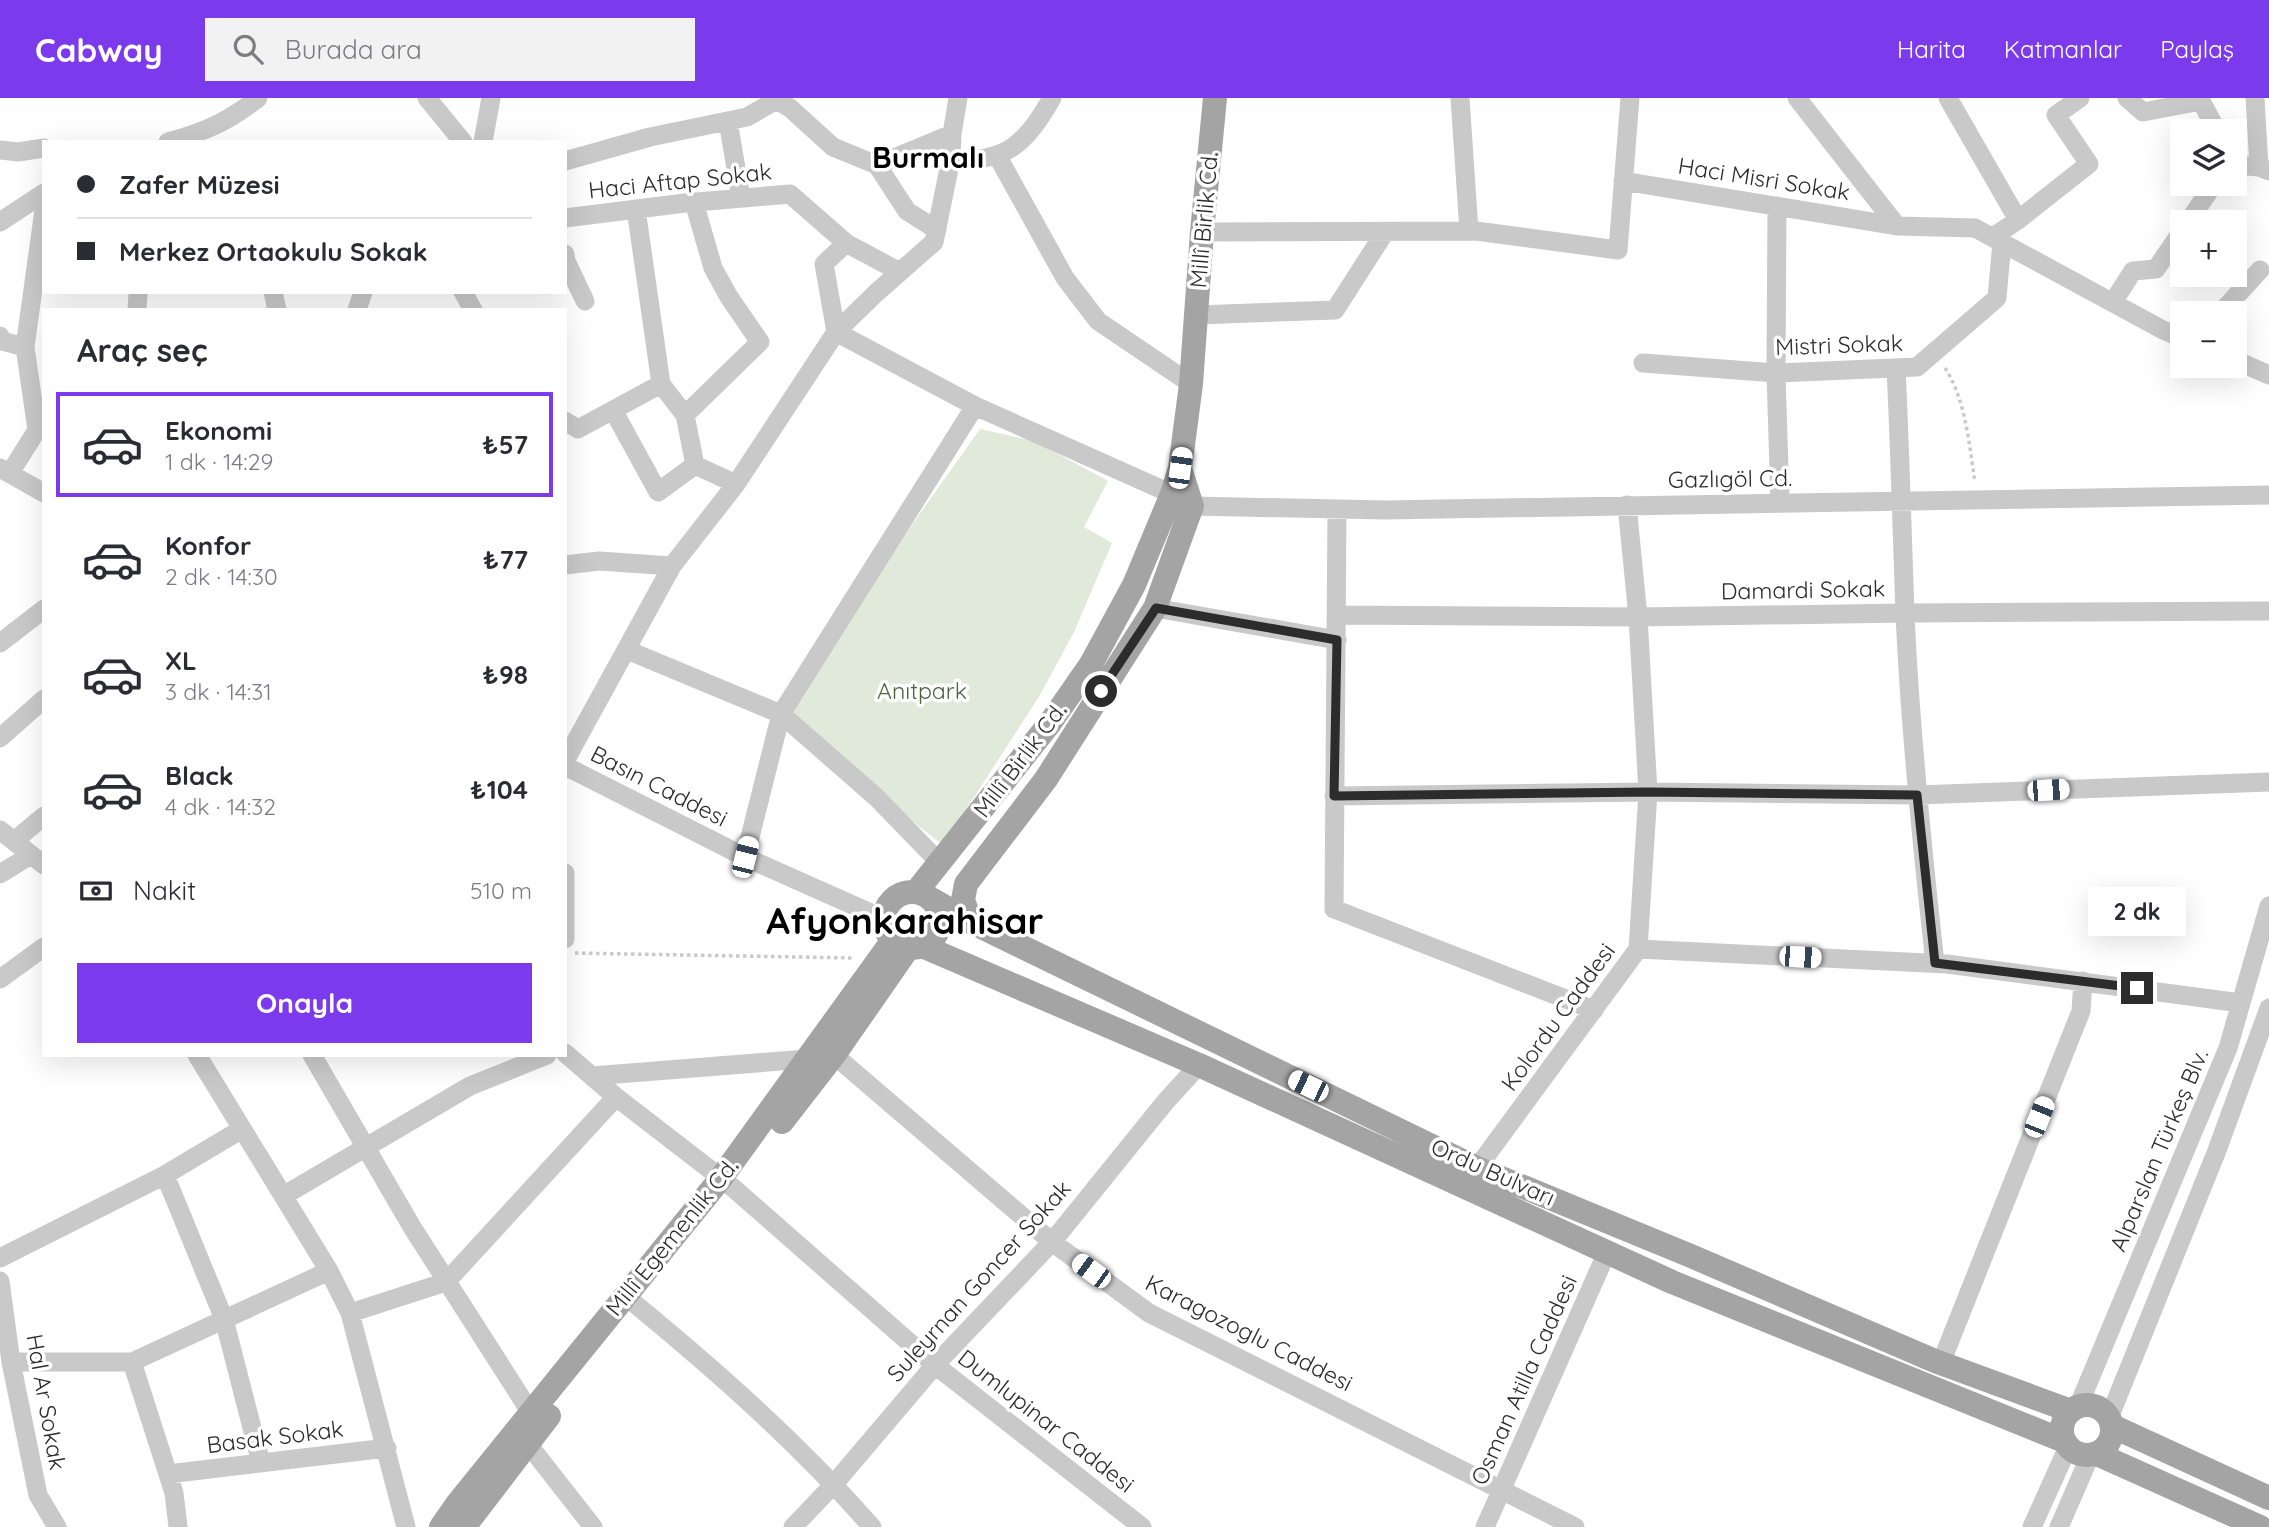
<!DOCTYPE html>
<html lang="tr">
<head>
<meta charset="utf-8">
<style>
	:root { --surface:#fff; --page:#f2f2f3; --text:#2b2b33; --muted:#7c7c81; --line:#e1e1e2; --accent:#7c3aed }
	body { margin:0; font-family:Quicksand,sans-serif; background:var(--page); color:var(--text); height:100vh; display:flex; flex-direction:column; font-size:26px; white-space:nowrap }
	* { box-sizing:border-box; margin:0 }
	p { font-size:23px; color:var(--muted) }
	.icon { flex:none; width:38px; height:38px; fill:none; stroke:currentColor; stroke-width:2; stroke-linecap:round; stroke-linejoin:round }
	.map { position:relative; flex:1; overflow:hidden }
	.sheet { position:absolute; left:42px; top:210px; width:525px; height:749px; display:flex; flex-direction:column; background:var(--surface); border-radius:0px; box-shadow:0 7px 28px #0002 }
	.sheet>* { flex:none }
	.hud { position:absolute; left:42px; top:42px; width:525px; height:154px; border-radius:0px; box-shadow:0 7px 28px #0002; display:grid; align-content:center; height:154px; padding:0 35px; background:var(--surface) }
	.buttons { position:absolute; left:2170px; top:21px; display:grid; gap:14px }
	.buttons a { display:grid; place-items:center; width:77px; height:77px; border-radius:0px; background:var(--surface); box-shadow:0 7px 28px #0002; font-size:35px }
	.end { position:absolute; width:32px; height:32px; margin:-16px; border:9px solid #2c2c2c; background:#fff; box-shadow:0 0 0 4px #fff }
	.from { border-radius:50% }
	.bubble { position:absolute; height:49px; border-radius:0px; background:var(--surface); box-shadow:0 7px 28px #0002; font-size:23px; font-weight:700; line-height:49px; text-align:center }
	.car { position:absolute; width:21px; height:42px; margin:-21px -10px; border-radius:9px; box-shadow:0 0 5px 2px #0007; background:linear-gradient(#fff 24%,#345 0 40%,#fff 0 76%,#345 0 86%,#fff 0) }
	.hud b { display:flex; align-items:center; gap:24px; height:66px; font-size:26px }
	.hud b+b { border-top:2px solid var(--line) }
	.hud i { width:18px; height:18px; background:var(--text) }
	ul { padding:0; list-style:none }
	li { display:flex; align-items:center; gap:21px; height:105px; margin:0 14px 10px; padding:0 21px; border:4px solid transparent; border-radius:0px }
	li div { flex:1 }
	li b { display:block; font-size:26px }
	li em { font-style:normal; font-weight:700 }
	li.current { border-color:var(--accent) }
	li>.icon { width:63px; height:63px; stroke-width:1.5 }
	h2 { padding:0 35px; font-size:32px; line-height:84px }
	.pay { display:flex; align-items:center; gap:18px; height:77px; padding:0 35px; font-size:26px }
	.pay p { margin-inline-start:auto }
	.primary-button { display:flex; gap:14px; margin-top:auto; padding:14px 35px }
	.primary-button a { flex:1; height:80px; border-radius:0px; background:var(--accent); color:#fff; font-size:28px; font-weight:700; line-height:80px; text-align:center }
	header { display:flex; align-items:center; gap:42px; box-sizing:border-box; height:98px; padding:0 35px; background:var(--accent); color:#fff }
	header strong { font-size:33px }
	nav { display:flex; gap:38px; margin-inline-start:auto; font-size:24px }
	.search { width:490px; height:63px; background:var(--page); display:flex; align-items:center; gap:18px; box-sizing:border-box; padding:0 24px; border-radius:0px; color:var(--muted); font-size:26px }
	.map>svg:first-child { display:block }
	.green { fill:#e1e9da }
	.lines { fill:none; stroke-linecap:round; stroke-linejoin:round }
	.path { stroke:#c9c9c9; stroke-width:3.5; stroke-dasharray:3.5 3.5; stroke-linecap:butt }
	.minor { stroke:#c9c9c9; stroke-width:19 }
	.major { stroke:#a4a4a4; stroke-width:24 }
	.route { stroke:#2c2c2c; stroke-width:9 }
	.labels { text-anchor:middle; stroke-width:7; stroke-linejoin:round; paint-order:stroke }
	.street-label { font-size:23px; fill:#2c2c2c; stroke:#fff }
	.park-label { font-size:23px; fill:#4d643d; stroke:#fff }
	.district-label { font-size:30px; font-weight:bold; fill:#000; stroke:#fff }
	.town-label { font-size:37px; font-weight:bold; fill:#000; stroke:#fff }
</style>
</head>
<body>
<header>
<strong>Cabway</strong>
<div class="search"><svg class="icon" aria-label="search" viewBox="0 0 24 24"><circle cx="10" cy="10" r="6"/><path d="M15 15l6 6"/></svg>Burada ara</div>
<nav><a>Harita</a><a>Katmanlar</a><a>Paylaş</a></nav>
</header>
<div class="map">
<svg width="2269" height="1429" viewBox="0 0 2269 1429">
	<rect width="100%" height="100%" fill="#fff"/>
	<path class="green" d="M980 331 1034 343 1108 383 1084 429 1112 445 1074 534 1040 597 949 738 940 745 916 726 791 613 887 462Z"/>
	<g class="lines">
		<path class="path" d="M1945 270C1966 302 1969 347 1975 384
			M575 855 854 860"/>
		<path class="minor" d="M427 0 463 44
			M773 0 790 10 833 49 877 67 952 36
			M1460 0 1469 133
			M1797 0 1897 128 1975 130 2163 232 2182 240
			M1948 0 2018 122
			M2127 0 2143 14 2201 3 2217 33
			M2255 0 2259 69
			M728 23 741 100
			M168 44C204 34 228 24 258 0
			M483 44 491 0
			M0 52 18 54 44 50
			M998 59 1065 180 1098 223 1191 286
			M951 61C1006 66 1026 45 1052 0
			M565 63 650 39 747 19 775 3
			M877 67 907 113 937 132
			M2235 67 2259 69 2269 73
			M1623 83 1897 128
			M1777 108 1776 275 1780 404
			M636 111 661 286 685 317 695 367 736 386
			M565 120 685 105 790 96 846 145 900 174
			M0 124 44 95
			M2188 124 2214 86
			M1202 134 1476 133 1618 152 1630 0
			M1993 139 2018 122 2089 66 2056 17 2080 0
			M846 145 824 166 836 234 975 308 1172 396
			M565 156 566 163 585 203
			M273 194 277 212
			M463 194 473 212
			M2113 204 2133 173 2156 171 2182 133
			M137 212 138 196
			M357 212 363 194
			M2224 215 2226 209 2260 172
			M1196 217 1335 212 1385 134
			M0 238 2 243 25 249
			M2235 262 2269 277
			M1643 265 1776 275 1917 269 1997 200 2002 144
			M1896 270C1900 352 1902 433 1905 515 1910 632 1922 749 1935 865
			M613 312 658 394 695 367
			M685 317 760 244 729 199 713 170 694 104
			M565 323 578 331 661 286
			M0 370 44 395
			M10 375 37 332 25 249 44 112
			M1192 408 1385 412 2269 397
			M1337 412 1334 811 1594 912
			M565 467 599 463 672 468
			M1155 510 1337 542
			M1337 517 1638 519 1905 515 2269 513
			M0 545 44 511
			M627 552 781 616 876 699 940 765
			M0 640 44 601
			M565 663 672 468 736 386 836 234 876 195 934 144 951 61 952 36 958 0
			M565 668 745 759 884 821
			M1334 698 1648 694 1917 697 2269 684
			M0 732 44 767
			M14 743 44 718
			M745 759 781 616 975 308
			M565 775V841
			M0 776 31 757
			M1638 851 1947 866 2241 905
			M0 881 44 849
			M565 955 616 999 721 1080
			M197 957 329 1173 350 1215 406 1429
			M312 957 412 1129 531 1315
			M834 957 1052 1144 1149 1215 1575 1429
			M592 978 807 961
			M1477 1070 1638 851 1648 694 1638 519 1627 407
			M165 1077 224 1221 261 1365
			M731 1088 935 1267 1142 1429
			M283 1098 470 988 547 957
			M0 1160 165 1077 242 1031
			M0 1183 11 1264 38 1397 57 1429
			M635 1206C719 1275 800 1347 872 1429
			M350 1215 446 1184 616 999
			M11 1264H132L329 1173
			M132 1264 174 1395 178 1429
			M1941 1265 2081 913 2083 883
			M2078 1309 2228 950 2269 808
			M2109 1320 2216 1055 2269 910
			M528 1346 593 1429
			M168 1376 387 1350
			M793 1429 834 1386 935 1267 1052 1144 1166 1003 1199 967
			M1485 1429 1607 1154
			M2032 1429 2068 1349
			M2059 1429 2090 1358"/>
		<path class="major" d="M916 794 1050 625 1091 566 1134 487 1172 396 1180 370 1191 286 1202 134 1215 0
			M884 822a28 28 0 1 1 56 0a28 28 0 1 1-56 0Z
			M931 801 971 824 1477 1070 1691 1158 1935 1263 2071 1313
			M971 824 963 802 966 786 1046 681 1155 510 1192 408 1180 370
			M922 848 1199 967 1672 1184 2064 1343
			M782 1024 834 957 909 849
			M2062 1332a25 25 0 1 1 50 0a25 25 0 1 1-50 0Z
			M2112 1328 2269 1400
			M2097 1356 2260 1429
			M441 1429 457 1406 721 1080 893 842
			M464 1429 549 1318"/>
	</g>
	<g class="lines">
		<path class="route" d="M1101 593 1156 510 1337 542 1334 698 1648 694 1917 697 1935 865 2137 890"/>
	</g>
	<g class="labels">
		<g class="street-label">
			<text transform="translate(1764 81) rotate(9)" y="8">Haci Misri Sokak</text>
			<text transform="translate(680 83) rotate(-6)" y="8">Haci Aftap Sokak</text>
			<text transform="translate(1204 122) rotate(-85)" y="8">Millî Birlik Cd.</text>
			<text transform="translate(1839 247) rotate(-2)" y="8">Mistri Sokak</text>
			<text transform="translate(1730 381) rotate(-1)" y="8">Gazlıgöl Cd.</text>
			<text transform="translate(1803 492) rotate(-1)" y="8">Damardi Sokak</text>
			<text transform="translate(1020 662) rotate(-53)" y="8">Millî Birlik Cd.</text>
			<text transform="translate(659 688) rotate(27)" y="8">Basın Caddesi</text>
			<text transform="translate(1558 919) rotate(-54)" y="8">Kolordu Caddesi</text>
			<text transform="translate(2159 1052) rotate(-67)" y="8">Alparslan Türkeş Blv.</text>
			<text transform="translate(1493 1074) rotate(24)" y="8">Ordu Bulvarı</text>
			<text transform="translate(672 1139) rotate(-51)" y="8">Millî Egemenlik Cd.</text>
			<text transform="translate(979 1183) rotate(-48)" y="8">Suleyrnan Goncer Sokak</text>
			<text transform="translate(1249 1235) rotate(27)" y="8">Karagozoglu Caddesi</text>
			<text transform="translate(1524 1282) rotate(-66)" y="8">Osman Atilla Caddesi</text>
			<text transform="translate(46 1304) rotate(80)" y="8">Hal Ar Sokak</text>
			<text transform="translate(1046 1323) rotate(38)" y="8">Dumlupinar Caddesi</text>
			<text transform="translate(275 1339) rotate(-7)" y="8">Basak Sokak</text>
		</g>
		<g class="park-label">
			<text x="922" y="601">Anıtpark</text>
		</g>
		<g class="district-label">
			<text x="928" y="70">Burmalı</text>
		</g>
		<g class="town-label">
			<text x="905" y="836">Afyonkarahisar</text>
		</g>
	</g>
</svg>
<div class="buttons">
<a><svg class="icon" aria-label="layers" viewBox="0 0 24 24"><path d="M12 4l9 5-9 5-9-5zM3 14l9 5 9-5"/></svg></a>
<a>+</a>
<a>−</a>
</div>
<i class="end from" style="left:1101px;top:593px"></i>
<i class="end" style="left:2137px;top:890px"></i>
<div class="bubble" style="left:2088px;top:789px;width:98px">2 dk</div>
<i class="car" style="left:1180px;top:370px;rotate:8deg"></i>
<i class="car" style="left:2048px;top:692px;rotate:87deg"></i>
<i class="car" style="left:745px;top:759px;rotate:14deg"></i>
<i class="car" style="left:1800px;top:859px;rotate:93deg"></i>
<i class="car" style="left:1308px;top:988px;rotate:296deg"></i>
<i class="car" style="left:2039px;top:1019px;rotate:22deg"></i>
<i class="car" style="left:1091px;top:1173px;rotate:306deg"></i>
<div class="hud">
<b><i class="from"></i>Zafer Müzesi</b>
<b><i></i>Merkez Ortaokulu Sokak</b>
</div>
<section class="sheet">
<h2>Araç seç</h2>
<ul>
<li class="current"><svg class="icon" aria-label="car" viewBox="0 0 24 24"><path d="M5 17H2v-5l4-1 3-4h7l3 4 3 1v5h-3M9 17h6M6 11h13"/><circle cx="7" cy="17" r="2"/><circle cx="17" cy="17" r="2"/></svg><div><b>Ekonomi</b><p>1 dk · 14:29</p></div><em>₺57</em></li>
<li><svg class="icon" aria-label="car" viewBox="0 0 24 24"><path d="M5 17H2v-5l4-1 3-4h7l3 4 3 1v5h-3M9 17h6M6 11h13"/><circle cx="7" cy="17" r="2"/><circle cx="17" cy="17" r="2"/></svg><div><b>Konfor</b><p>2 dk · 14:30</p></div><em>₺77</em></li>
<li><svg class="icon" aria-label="car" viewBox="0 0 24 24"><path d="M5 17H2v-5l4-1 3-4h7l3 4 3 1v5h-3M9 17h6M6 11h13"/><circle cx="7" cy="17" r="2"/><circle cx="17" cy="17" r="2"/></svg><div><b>XL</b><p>3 dk · 14:31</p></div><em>₺98</em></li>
<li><svg class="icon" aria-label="car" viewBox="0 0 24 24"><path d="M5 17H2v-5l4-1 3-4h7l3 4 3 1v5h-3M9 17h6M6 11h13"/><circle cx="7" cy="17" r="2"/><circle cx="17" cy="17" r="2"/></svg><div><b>Black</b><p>4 dk · 14:32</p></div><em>₺104</em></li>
</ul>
<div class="pay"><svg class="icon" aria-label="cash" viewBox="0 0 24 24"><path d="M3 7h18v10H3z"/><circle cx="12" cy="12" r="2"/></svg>Nakit<p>510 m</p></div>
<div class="primary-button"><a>Onayla</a></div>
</section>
</div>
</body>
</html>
